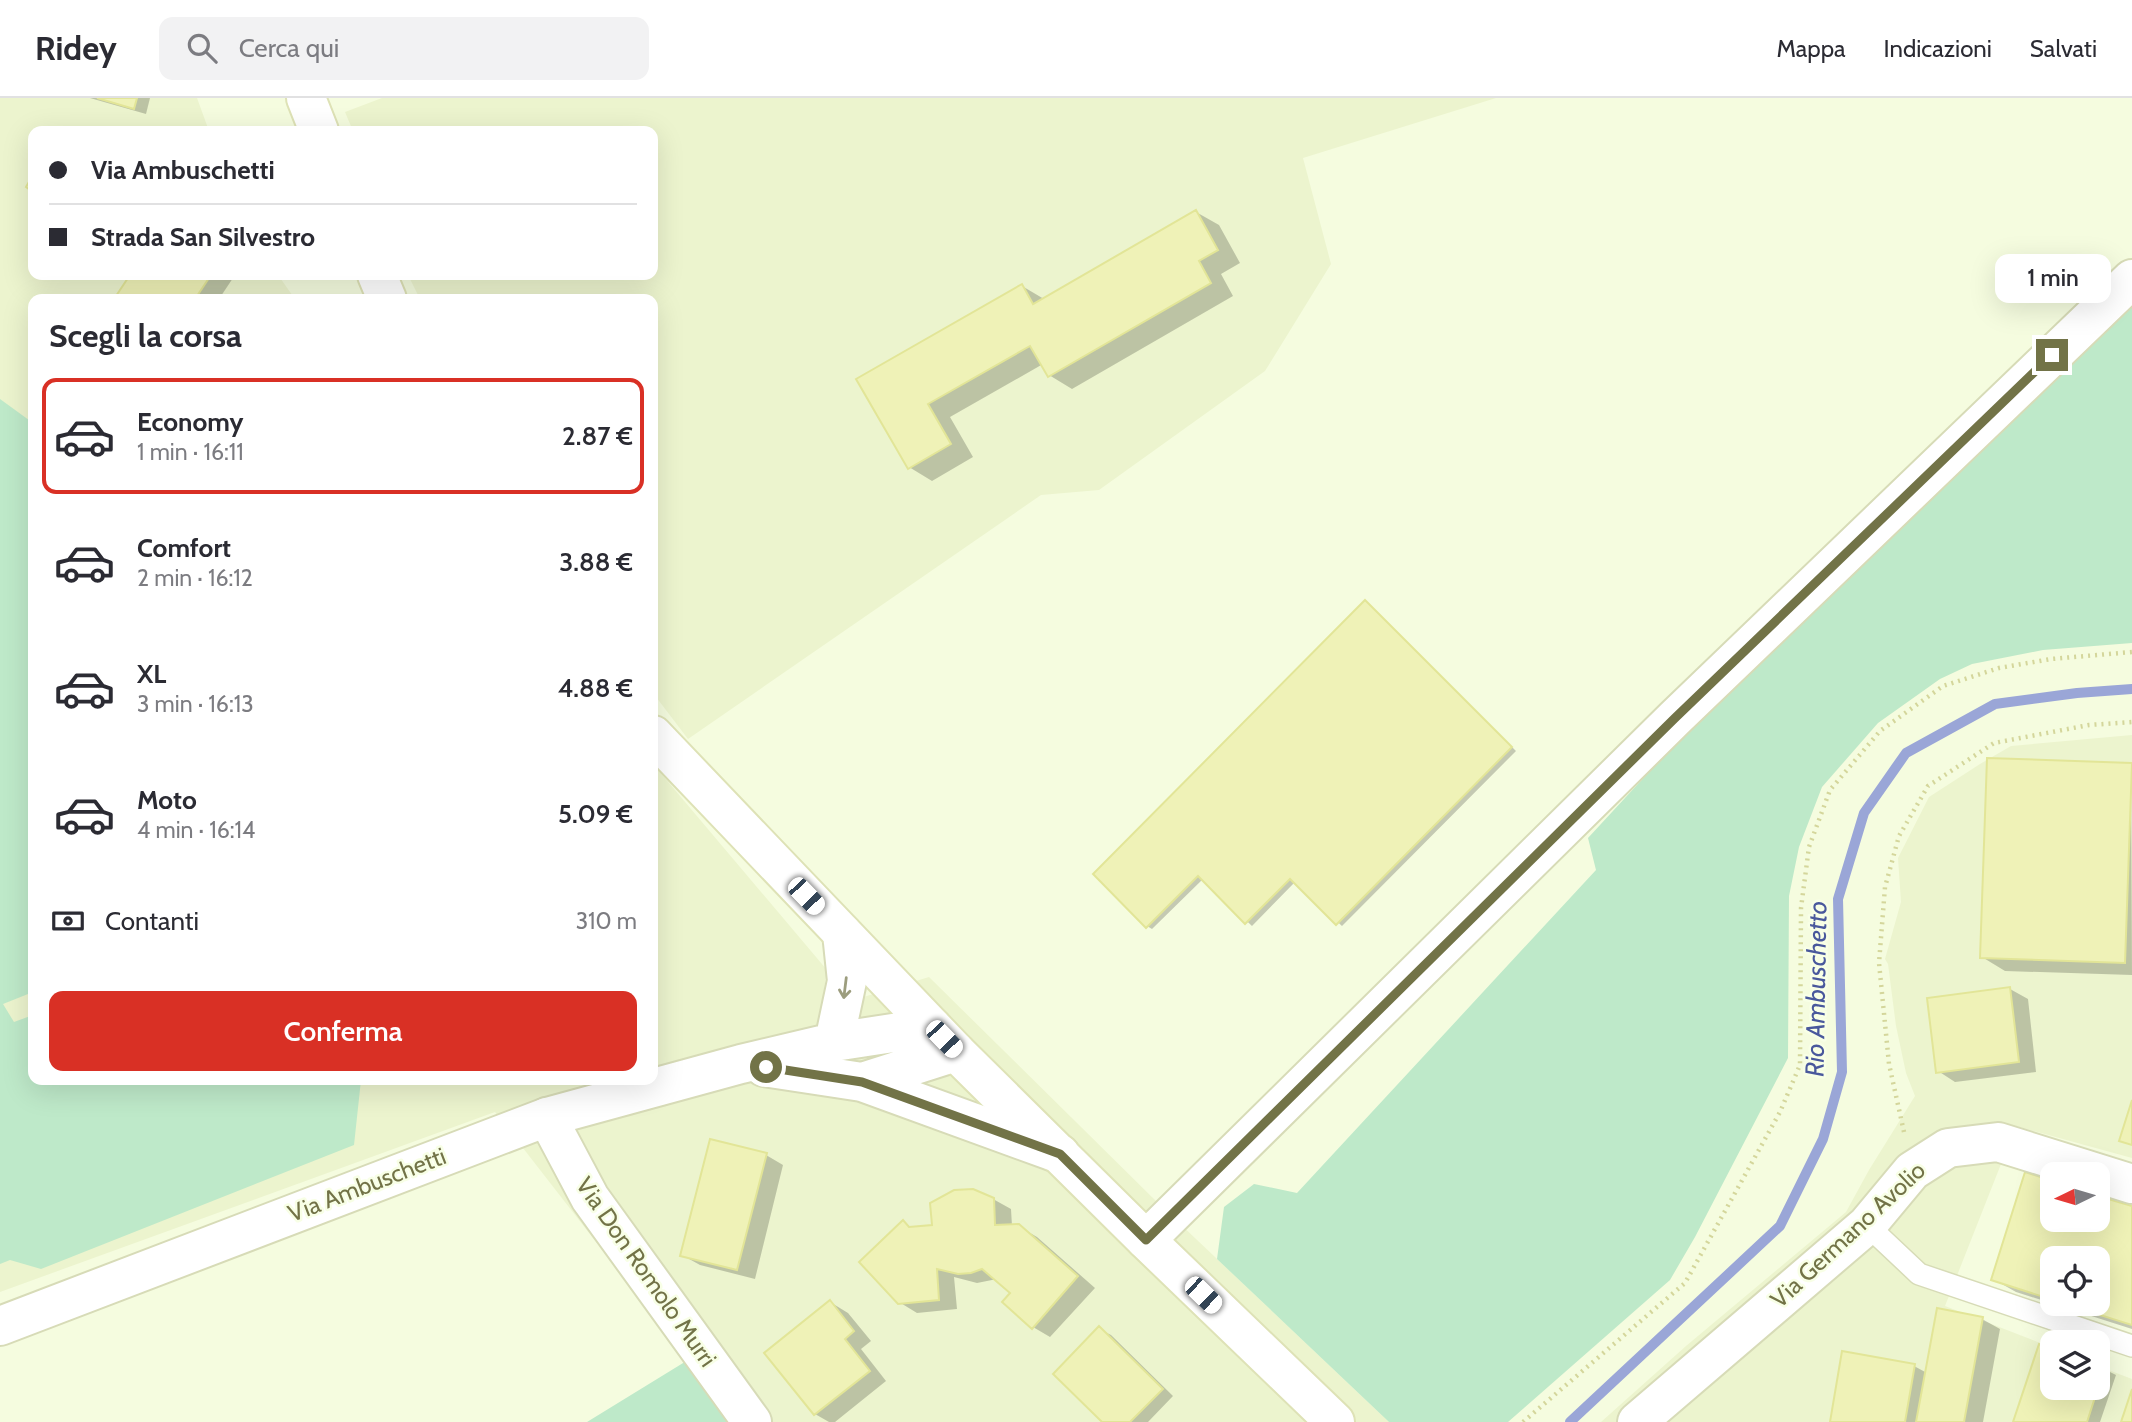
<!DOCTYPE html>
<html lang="it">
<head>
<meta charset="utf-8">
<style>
	:root { --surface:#fff; --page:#f2f2f3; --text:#2b2b33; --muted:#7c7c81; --line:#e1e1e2; --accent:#d93025 }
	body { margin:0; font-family:Cabin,sans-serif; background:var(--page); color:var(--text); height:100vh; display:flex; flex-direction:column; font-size:26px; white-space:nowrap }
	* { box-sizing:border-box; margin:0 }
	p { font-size:23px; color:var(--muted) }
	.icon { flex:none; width:38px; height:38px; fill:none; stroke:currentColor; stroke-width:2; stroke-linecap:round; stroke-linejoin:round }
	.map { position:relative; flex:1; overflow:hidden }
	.sheet { position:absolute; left:28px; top:196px; width:630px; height:791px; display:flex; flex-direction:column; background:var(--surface); border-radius:14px; box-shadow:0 7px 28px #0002 }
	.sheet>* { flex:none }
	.banner { position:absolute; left:28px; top:28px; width:630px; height:154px; border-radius:14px; box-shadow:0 7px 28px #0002; display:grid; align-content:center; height:154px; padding:0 21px; background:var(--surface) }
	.needle { width:46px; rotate:265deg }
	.tools { position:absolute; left:2040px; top:1064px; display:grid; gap:14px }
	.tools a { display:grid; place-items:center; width:70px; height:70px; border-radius:14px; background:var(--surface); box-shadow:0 7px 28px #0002; font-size:35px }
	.end { position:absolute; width:32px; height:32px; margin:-16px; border:9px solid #727347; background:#fff; box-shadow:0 0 0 4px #fff }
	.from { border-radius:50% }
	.bubble { position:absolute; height:49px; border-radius:14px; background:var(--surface); box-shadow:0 7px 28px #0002; font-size:23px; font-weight:600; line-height:49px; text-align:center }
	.car { position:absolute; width:21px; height:42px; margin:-21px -10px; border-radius:9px; box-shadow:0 0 5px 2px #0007; background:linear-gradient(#fff 24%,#345 0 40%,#fff 0 76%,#345 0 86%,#fff 0) }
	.banner b { display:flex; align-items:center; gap:24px; height:66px; font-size:26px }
	.banner b+b { border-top:2px solid var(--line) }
	.banner i { width:18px; height:18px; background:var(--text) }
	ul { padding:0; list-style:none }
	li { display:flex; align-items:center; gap:21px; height:116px; margin:0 14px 10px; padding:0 7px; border:4px solid transparent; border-radius:14px }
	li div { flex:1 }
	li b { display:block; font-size:26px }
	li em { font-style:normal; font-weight:600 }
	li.active { border-color:var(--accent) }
	li>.icon { width:63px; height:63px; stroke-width:1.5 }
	h2 { padding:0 21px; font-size:32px; line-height:84px }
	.pay { display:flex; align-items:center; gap:18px; height:77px; padding:0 21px; font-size:26px }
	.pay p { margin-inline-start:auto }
	.primary-button { display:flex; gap:14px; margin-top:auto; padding:14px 21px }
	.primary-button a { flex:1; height:80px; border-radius:14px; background:var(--accent); color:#fff; font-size:28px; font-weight:600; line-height:80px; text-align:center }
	header { display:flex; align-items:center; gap:42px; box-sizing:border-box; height:98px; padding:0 35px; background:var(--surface); border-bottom:2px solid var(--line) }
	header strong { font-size:33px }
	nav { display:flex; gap:38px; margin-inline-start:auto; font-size:24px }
	.search { width:490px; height:63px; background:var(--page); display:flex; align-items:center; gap:18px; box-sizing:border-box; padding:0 24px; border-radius:14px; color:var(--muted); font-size:26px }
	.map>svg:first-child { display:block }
	.residential { fill:#ecf4ce }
	.green { fill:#bee9c9 }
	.shadow { fill:#0003; fill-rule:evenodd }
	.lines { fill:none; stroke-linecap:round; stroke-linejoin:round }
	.stream { stroke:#9aa6d7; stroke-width:10 }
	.building { fill:#eff2b7; stroke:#e2e597; stroke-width:2 }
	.service-casing { stroke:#d7dbb7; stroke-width:24 }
	.minor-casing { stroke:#d7dbb7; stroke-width:42 }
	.tertiary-casing { stroke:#d7dbb7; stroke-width:42 }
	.secondary-casing { stroke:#dee2b6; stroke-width:42 }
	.path { stroke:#d4d69b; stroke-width:4.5; stroke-dasharray:2 5; stroke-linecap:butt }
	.service { stroke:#fff; stroke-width:21 }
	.minor { stroke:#fff; stroke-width:38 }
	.tertiary { stroke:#fff; stroke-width:38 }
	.secondary { stroke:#fff; stroke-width:38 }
	.oneway { stroke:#9c9d7e }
	.route { stroke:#727347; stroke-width:9 }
	.labels { text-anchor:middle; stroke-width:5; stroke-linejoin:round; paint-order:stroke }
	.street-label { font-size:24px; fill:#727347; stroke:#f8ffe6 }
	.water-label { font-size:26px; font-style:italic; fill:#49589c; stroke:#f8ffe6 }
</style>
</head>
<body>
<header>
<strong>Ridey</strong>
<div class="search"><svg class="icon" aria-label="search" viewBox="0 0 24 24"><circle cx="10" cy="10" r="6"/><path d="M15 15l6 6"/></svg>Cerca qui</div>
<nav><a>Mappa</a><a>Indicazioni</a><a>Salvati</a></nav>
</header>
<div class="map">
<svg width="2132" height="1324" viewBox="0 0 2132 1324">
	<rect width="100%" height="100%" fill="#f5fcdf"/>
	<path class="residential" d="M0 0H197L209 33H33V177H278L295 201H33V982H653V666L827 872 821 912 929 879 1157 1104 1389 1324H736L495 1014 0 1194Z
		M382 0H1496L1303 60 1331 166 1265 273 1099 392 1041 397 688 641 653 595V201H420L408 177H653V33H353L345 14Z
		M2132 637V1060L2016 1028 1945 1208 2053 1250V1290H2098V1268L2132 1281V1324H1601L1686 1248 1846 1114 1869 1072 1915 998 1906 975 1896 928 1888 866 1885 861 1901 804 1898 760 1929 699 1980 666 2011 648Z"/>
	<path class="green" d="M2132 205V545L2043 552 1972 566 1940 581 1878 625 1822 689 1799 749 1789 798 1788 960 1695 1139 1670 1182 1508 1324H1389L1217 1161 1224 1109 1254 1086 1297 1095 1596 772 1588 740 1685 635Z
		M0 301 33 325V894L3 906 14 924 33 917V982H361L354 1047 41 1171 10 1162 0 1166Z
		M688 1262 729 1324H587Z"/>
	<path class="shadow" d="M90 0H150L146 16Z
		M1196 114 1219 127 1240 165 1221 176 1233 198 1072 291 1049 277 1043 266 950 319 973 359 932 383 909 369 859 282 1022 188 1044 201Z
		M133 177H235L219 201H116Z
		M1365 504 1516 653 1342 828 1295 784 1252 828 1203 781 1152 831 1147 828Z
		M2131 667 2132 877 2005 873 1982 859Z
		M2010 891 2028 901 2036 974 1955 984 1938 973Z
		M766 1057 783 1067 755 1181 700 1167 682 1157Z
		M993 1101 1011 1111 1012 1128H1018L1037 1139 1095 1190 1050 1239 1033 1229 1012 1195 997 1181 977 1185 954 1179 957 1211 917 1215 899 1204 903 1125 913 1130 934 1128Z
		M2132 1110V1231L2016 1194 1993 1181 2053 1122H2098ZM2053 1160H2098V1206H2053Z
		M830 1204 848 1215 871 1243 861 1251 886 1283 835 1324H829L815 1316Z
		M1982 1221 2000 1231 1983 1324H1832L1914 1268 1927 1275Z
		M1099 1231 1111 1237 1173 1298 1148 1324H1104Z
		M2098 1268 2116 1277 2100 1324H2014L2053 1290H2098Z"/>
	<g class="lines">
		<path class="stream" d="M1570 1324 1780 1128 1823 1041 1842 974 1838 801 1864 715 1906 655 1995 606 2077 595 2132 591"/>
	</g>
	<path class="building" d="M97 0H137L134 11Z
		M33 77V94L26 89Z
		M1196 112 1218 152 1199 163 1211 185 1048 279 1030 248 928 306 951 346 908 371 856 281 1022 186 1033 206Z
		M130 177H211L195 201H114Z
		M1365 502 1512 649 1336 827 1290 781 1245 826 1198 778 1146 830 1093 776Z
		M1987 660 2132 665 2125 865 1980 860Z
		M2010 889 2019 964 1936 975 1927 900Z
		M2132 1002V1047L2119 1043Z
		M710 1041 767 1055 737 1172 680 1158Z
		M2025 1074 2053 1083V1122H2098V1098L2132 1108V1227L2065 1206H2098V1160H2053V1202L1991 1182Z
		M973 1091 994 1100 995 1127 1019 1126 1078 1178 1032 1231 1002 1204 1010 1195 982 1171 971 1175 958 1176 937 1171 939 1202 898 1206 859 1164 903 1122 909 1129 932 1127 930 1105 954 1092Z
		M830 1202 854 1233 845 1241 870 1273 814 1317 764 1255Z
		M1937 1210 1983 1219 1964 1324H1916Z
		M1099 1228 1163 1291 1130 1324H1102L1053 1276Z
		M2039 1246 2053 1251V1290H2098L2087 1324H2013Z
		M1842 1253 1915 1266 1905 1324H1830Z
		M2098 1266 2105 1269 2098 1290Z
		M2132 1291V1324H2121Z"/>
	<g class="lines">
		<defs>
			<path id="service" d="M1867 1127 1919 1176 2132 1248"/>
			<path id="minor" d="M547 1019 590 1100 752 1324
				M1637 1324 1867 1127 1912 1073 1948 1050 1998 1044 2132 1086"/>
			<path id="tertiary" d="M834 944 847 883 842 835
				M764 969 862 984 1060 1056
				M862 984 956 954
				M1146 1142 1675 620 2132 181
				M0 1228 547 1019 741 966 834 944 932 929"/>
			<path id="secondary" d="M306 0 319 33
				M377 177 387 201
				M653 637 956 954 1146 1142 1335 1324"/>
		</defs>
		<use href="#service" class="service-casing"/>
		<use href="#minor" class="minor-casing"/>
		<use href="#tertiary" class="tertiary-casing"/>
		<use href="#secondary" class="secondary-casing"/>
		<path class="path" d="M1904 1034 1889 966 1879 865 1885 789 1899 738 1928 688 1994 645 2089 627 2132 624
			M1523 1324 1685 1185 1780 1014 1800 967 1801 810 1809 749 1830 692 1880 633 1943 588 1999 570 2051 561 2132 554"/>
		<use href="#service" class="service"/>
		<use href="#minor" class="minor"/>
		<use href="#tertiary" class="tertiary"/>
		<use href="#secondary" class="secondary"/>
	</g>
	<defs><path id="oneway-shaft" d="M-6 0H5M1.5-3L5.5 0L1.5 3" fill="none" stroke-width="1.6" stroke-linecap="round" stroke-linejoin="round" transform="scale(1.75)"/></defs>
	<use class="oneway" href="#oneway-shaft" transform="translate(845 890) rotate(97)"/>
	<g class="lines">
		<path class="route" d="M766 969 862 984 1060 1056 1146 1142 1675 620 2052 257"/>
	</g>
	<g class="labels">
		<g class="street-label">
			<text transform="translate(367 1087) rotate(-21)" y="8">Via Ambuschetti</text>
			<text transform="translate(1848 1137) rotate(-43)" y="8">Via Germano Avolio</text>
			<text transform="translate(646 1174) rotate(55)" y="8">Via Don Romolo Murri</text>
		</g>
		<g class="water-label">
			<text transform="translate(1816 891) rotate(-89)" y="9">Rio Ambuschetto</text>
		</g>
	</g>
</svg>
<div class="tools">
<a><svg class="needle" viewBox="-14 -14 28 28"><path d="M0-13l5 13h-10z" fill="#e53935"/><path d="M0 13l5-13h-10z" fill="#7c7c81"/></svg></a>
<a><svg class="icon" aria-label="locate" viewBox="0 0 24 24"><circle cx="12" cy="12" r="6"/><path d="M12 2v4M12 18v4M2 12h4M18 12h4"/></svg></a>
<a><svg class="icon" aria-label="layers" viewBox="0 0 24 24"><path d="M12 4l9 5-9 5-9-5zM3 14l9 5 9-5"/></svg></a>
</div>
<i class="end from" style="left:766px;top:969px"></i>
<i class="end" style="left:2052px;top:257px"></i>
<div class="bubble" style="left:1995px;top:156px;width:116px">1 min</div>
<i class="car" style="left:806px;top:798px;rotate:136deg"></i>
<i class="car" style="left:944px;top:941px;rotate:136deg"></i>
<i class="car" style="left:1203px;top:1197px;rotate:134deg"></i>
<div class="banner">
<b><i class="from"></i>Via Ambuschetti</b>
<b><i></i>Strada San Silvestro</b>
</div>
<section class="sheet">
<h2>Scegli la corsa</h2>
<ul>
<li class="active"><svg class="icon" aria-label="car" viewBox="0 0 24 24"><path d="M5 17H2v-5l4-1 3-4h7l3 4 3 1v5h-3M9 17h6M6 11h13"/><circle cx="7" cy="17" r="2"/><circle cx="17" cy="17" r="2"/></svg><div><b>Economy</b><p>1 min · 16:11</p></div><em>2.87 €</em></li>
<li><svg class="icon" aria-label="car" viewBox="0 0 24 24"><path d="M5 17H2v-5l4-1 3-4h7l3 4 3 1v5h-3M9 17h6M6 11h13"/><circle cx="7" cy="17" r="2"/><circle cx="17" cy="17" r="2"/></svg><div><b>Comfort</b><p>2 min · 16:12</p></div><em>3.88 €</em></li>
<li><svg class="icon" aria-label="car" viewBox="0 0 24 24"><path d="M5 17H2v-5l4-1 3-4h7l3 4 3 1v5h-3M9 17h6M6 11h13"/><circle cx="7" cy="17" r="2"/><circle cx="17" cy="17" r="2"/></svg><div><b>XL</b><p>3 min · 16:13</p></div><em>4.88 €</em></li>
<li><svg class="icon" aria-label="car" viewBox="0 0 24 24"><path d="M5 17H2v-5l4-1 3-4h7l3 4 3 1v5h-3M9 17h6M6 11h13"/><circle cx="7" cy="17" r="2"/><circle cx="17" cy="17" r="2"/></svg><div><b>Moto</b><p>4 min · 16:14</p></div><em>5.09 €</em></li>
</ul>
<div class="pay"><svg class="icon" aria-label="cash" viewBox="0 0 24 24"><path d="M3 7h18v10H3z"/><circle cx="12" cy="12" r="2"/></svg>Contanti<p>310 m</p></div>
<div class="primary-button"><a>Conferma</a></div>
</section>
</div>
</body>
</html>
